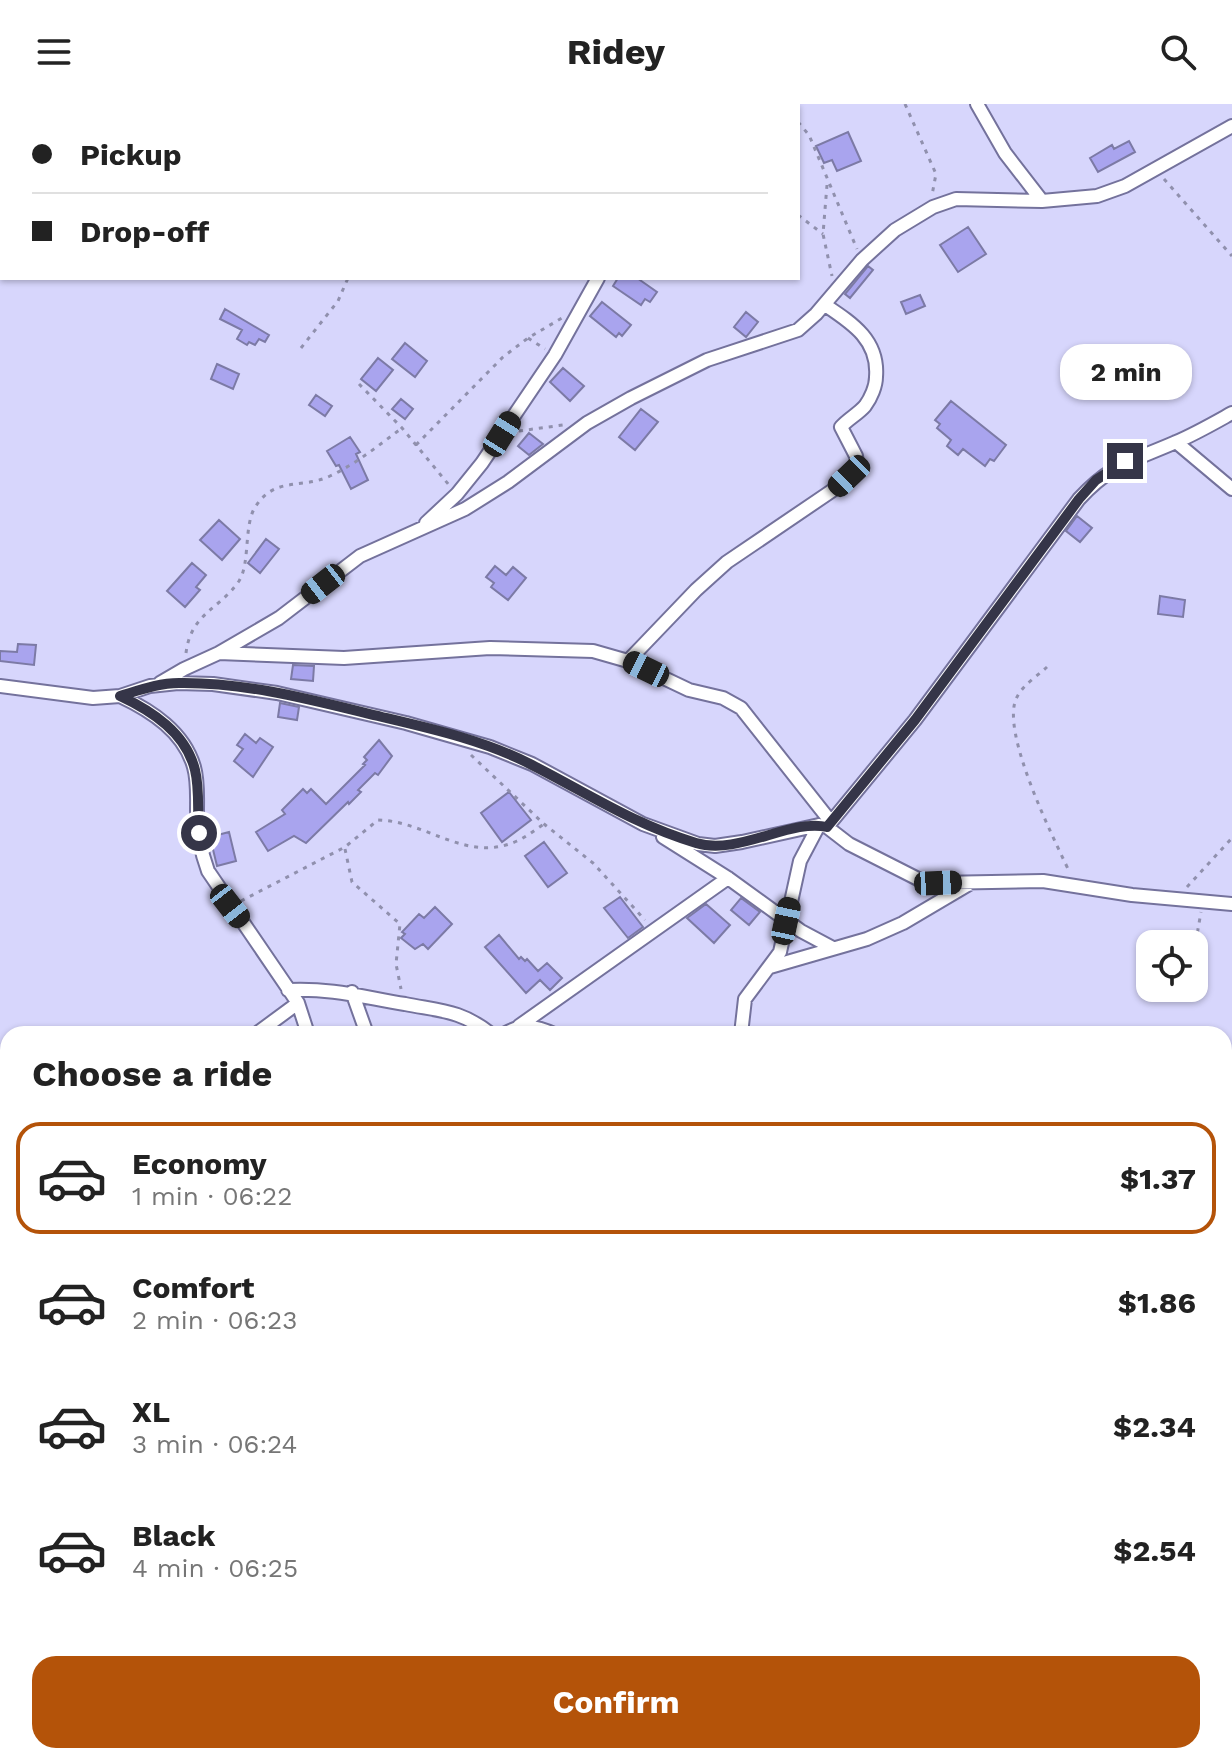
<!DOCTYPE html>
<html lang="en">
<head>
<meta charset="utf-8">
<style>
	:root { --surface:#fff; --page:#f6f6f6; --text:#222; --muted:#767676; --line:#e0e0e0; --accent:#b45309 }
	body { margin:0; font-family:"Work Sans",sans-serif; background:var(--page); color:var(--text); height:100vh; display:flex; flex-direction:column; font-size:30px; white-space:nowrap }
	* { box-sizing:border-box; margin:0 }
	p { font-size:26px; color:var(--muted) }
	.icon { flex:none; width:44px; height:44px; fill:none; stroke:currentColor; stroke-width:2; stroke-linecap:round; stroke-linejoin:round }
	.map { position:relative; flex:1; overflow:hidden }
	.side { position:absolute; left:0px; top:922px; width:1232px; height:738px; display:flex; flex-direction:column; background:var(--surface); border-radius:24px 24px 0 0; box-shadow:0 2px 6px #0004 }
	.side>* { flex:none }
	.top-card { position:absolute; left:0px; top:0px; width:800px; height:176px; box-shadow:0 2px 6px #0004; display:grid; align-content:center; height:176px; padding:0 32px; background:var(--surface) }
	.tools { position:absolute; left:1136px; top:826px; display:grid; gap:16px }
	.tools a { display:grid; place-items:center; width:72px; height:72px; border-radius:16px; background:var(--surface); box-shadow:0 2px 6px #0004; font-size:40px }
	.end { position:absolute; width:36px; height:36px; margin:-18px; border:10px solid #353548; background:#fff; box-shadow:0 0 0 4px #fff }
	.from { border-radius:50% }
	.bubble { position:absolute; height:56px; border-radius:24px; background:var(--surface); box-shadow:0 2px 6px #0004; font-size:26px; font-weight:700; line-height:56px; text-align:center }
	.car { position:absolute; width:24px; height:48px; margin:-24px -12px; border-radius:10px; box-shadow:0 0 6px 2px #0007; background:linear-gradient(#222 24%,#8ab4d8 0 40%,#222 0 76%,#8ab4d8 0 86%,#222 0) }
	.top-card b { display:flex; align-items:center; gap:28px; height:76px; font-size:30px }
	.top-card b+b { border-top:2px solid var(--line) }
	.top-card i { width:20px; height:20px; background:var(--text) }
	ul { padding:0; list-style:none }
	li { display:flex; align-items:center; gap:24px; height:112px; margin:0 16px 12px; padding:0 16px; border:4px solid transparent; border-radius:24px }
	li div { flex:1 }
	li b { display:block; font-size:30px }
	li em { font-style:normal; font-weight:700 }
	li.active { border-color:var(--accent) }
	li>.icon { width:72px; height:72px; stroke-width:1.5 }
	h2 { padding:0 32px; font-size:36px; line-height:96px }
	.button { display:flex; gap:16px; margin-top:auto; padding:16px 32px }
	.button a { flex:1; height:92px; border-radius:24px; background:var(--accent); color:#fff; font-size:32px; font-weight:700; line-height:92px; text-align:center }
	header { display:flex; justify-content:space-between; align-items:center; height:104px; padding:0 32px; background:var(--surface); font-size:36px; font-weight:700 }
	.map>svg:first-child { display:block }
	.building { fill:#a9a4ee; stroke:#7c7aa5; stroke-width:2 }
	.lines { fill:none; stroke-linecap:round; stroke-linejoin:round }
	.minor-casing { stroke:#74729c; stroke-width:16 }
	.path { stroke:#9090ad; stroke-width:3; stroke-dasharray:4 6; stroke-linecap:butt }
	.minor { stroke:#fff; stroke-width:12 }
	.route { stroke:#353548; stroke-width:10 }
</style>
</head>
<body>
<header><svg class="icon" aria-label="menu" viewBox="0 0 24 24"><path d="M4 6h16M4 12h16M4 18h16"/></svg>Ridey<svg class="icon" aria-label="search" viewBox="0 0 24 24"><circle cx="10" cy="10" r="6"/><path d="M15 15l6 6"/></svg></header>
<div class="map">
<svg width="1232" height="1659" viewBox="0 0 1232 1659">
	<rect width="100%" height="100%" fill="#d7d6fc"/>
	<path class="building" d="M848 28 861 57 837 67 832 56 824 59 816 42Z
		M1129 37 1135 48 1098 68 1090 54 1112 41 1114 45Z
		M968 123 986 150 958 168 940 141Z
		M868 162 873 166 850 194 845 190Z
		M618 174H637L657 188 650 198 645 195 641 201 613 182Z
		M920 191 925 202 906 210 901 198Z
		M602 198 631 221 622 232 619 229 616 233 590 212Z
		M225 205 269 231 265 238 259 235 255 241 249 238 247 241 237 235 242 226 220 215Z
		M746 208 758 218 746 233 734 223Z
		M405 239 427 257 415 273 392 255Z
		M378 254 393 266 376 287 361 275Z
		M217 260 239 270 233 285 211 275Z
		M563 264 584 282 570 297 550 278Z
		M316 291 332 302 325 312 309 301Z
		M401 295 413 305 405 315 392 305Z
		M951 297 1006 341 994 357 990 355 985 362 963 345 958 351 947 342 951 336 937 324 940 320 935 316Z
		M641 305 658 318 635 346 619 333Z
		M529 329 543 340 529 351 518 342Z
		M350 333 360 348 356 350 368 376 351 385 339 361 336 362 327 347Z
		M1077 412 1092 424 1080 438 1066 427Z
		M219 416 240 435 222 456 200 436Z
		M266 435 279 445 260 469 248 459Z
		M192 459 206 471 196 483 200 486 185 503 167 487Z
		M495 462 506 471 513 463 526 474 508 496 491 483 494 479 486 473Z
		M1160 492 1185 496 1183 513 1158 510Z
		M18 540 36 541 34 561 0 557V547L17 548Z
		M293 561 314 562 313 577 291 575Z
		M280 599 299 603 297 616 278 613Z
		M245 630 256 639 260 634 273 643 253 673 234 657 243 645 237 641Z
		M379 636 392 652 378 671 375 669 358 686 361 688 349 700 348 698 306 739 294 732 268 747 256 728 285 710 282 706 303 685 307 689 311 685 326 700 365 661 363 660 367 656 364 653Z
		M509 688 531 716 502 738 481 709Z
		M229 728 236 757 217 762 210 733Z
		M544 738 567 769 548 783 525 752Z
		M620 793 643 823 628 834 604 804Z
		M741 794 760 808 749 821 731 806Z
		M706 800 730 821 714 839 687 814Z
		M435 803 452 820 428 845 423 840 415 845 401 834 405 830 402 828 419 810 424 814Z
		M499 831 519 855 521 853 525 857 527 855 538 867 547 859 562 874 550 886 540 876 526 889 485 843Z"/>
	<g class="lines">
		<defs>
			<path id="minor" d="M977 0 1005 49 1042 97
				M632 2V0
				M1176 338 1232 385
				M426 419 457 390 482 359 555 251 598 174
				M219 549 344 554 490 544 593 547 628 557 689 586 723 594 741 604 831 718
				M628 557 696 486 727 458 836 384 849 372 857 358 856 352 841 323C848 315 858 310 865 302 871 294 876 282 876 273 879 236 852 219 825 201
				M160 579 184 565 219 549 279 514 360 452 465 405 508 378 587 319 631 294 707 256 798 226 816 210 862 156 895 126 933 103 956 95 1042 97 1097 92 1125 82 1232 22
				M0 582 93 594 120 592 150 582 178 579 213 580 277 589 406 619 490 643 532 660 643 720 698 740 715 742 742 738 819 721 827 723 849 740 920 776 938 779 1043 777 1132 791 1232 800
				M120 592C152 607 184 628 194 663 198 677 197 692 197 707 197 727 201 748 208 767L298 899 308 930
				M827 723 915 616 1079 395C1112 359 1133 357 1176 338 1195 330 1214 319 1232 309
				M663 733 728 774 801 827 831 843
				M770 863 867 835 903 819 969 780
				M288 886C333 884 362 893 405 900 440 907 461 906 491 930
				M352 888 367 930
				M519 922 728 774
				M256 930 298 899
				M504 930C521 920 535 921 554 930
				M741 930 745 895 780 848 800 757 819 721
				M1224 1261 1232 1258
				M0 1321 8 1320
				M1224 1446 1232 1453
				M0 1470 8 1477
				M0 1592 8 1582
				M474 1652 479 1659
				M680 1652 682 1659
				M304 1659 311 1652"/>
		</defs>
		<use href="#minor" class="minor-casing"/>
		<path class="path" d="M780 0 782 2
			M905 0 936 70 932 91
			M408 2V0
			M724 2 726 0
			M798 18 809 31 857 145
			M1164 75 1232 152
			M827 81 823 130 832 172
			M798 111 823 130
			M528 234 545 245
			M301 244 338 197 348 174
			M359 280 402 324 449 381
			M519 327 563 321
			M416 341 503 253 528 234 562 214
			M186 549C191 509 219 506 239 477 250 460 244 424 254 405 274 371 301 386 330 372 356 360 379 341 402 324
			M1047 563C1037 572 1023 581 1017 593 999 626 1054 735 1069 767
			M471 651 544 720 593 759 645 816
			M345 745 352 778 400 820 396 860 401 885
			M1187 783 1232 734
			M241 797 345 743 378 716C427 717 467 760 517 737 526 733 535 726 544 720
			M1194 848 1201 808
			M281 1652 291 1659"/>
		<use href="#minor" class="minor"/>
	</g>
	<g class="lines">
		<path class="route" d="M199 729C197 708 200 686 195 666 186 629 152 607 120 592 140 586 159 579 179 579 248 578 316 597 382 613 433 625 486 637 532 661 589 690 633 720 696 739 738 752 791 714 827 723L915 616 1079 395 1096 376 1125 357"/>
	</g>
</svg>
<div class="tools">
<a><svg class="icon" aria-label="locate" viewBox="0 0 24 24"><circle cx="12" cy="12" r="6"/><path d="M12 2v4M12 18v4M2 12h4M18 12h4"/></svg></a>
</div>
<i class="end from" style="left:199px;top:729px"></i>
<i class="end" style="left:1125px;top:357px"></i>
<div class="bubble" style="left:1060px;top:240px;width:132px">2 min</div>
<i class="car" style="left:502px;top:330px;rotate:32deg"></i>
<i class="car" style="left:849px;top:372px;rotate:226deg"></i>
<i class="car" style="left:323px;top:480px;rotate:232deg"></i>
<i class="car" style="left:646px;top:565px;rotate:296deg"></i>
<i class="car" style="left:938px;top:779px;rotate:88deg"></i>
<i class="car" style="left:230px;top:802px;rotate:142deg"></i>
<i class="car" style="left:786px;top:817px;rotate:12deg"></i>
<div class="top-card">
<b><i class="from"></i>Pickup</b>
<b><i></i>Drop-off</b>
</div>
<section class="side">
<h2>Choose a ride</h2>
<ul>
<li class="active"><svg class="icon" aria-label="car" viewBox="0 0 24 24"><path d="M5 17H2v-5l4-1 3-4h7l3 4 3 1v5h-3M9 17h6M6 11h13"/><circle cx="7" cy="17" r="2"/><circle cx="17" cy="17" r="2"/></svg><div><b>Economy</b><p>1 min · 06:22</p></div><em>$1.37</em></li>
<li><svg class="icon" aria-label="car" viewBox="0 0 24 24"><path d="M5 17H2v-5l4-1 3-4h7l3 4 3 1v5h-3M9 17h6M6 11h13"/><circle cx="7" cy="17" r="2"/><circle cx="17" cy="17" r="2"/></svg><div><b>Comfort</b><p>2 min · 06:23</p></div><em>$1.86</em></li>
<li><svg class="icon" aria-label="car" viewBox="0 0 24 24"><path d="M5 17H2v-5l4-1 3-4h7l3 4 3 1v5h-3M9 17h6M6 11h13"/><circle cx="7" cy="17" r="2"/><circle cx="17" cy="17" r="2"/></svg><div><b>XL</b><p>3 min · 06:24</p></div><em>$2.34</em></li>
<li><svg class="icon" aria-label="car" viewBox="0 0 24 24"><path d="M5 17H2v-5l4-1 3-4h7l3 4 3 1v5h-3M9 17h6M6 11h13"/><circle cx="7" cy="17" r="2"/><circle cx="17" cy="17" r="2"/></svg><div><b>Black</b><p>4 min · 06:25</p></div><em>$2.54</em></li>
</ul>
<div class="button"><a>Confirm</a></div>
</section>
</div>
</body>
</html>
